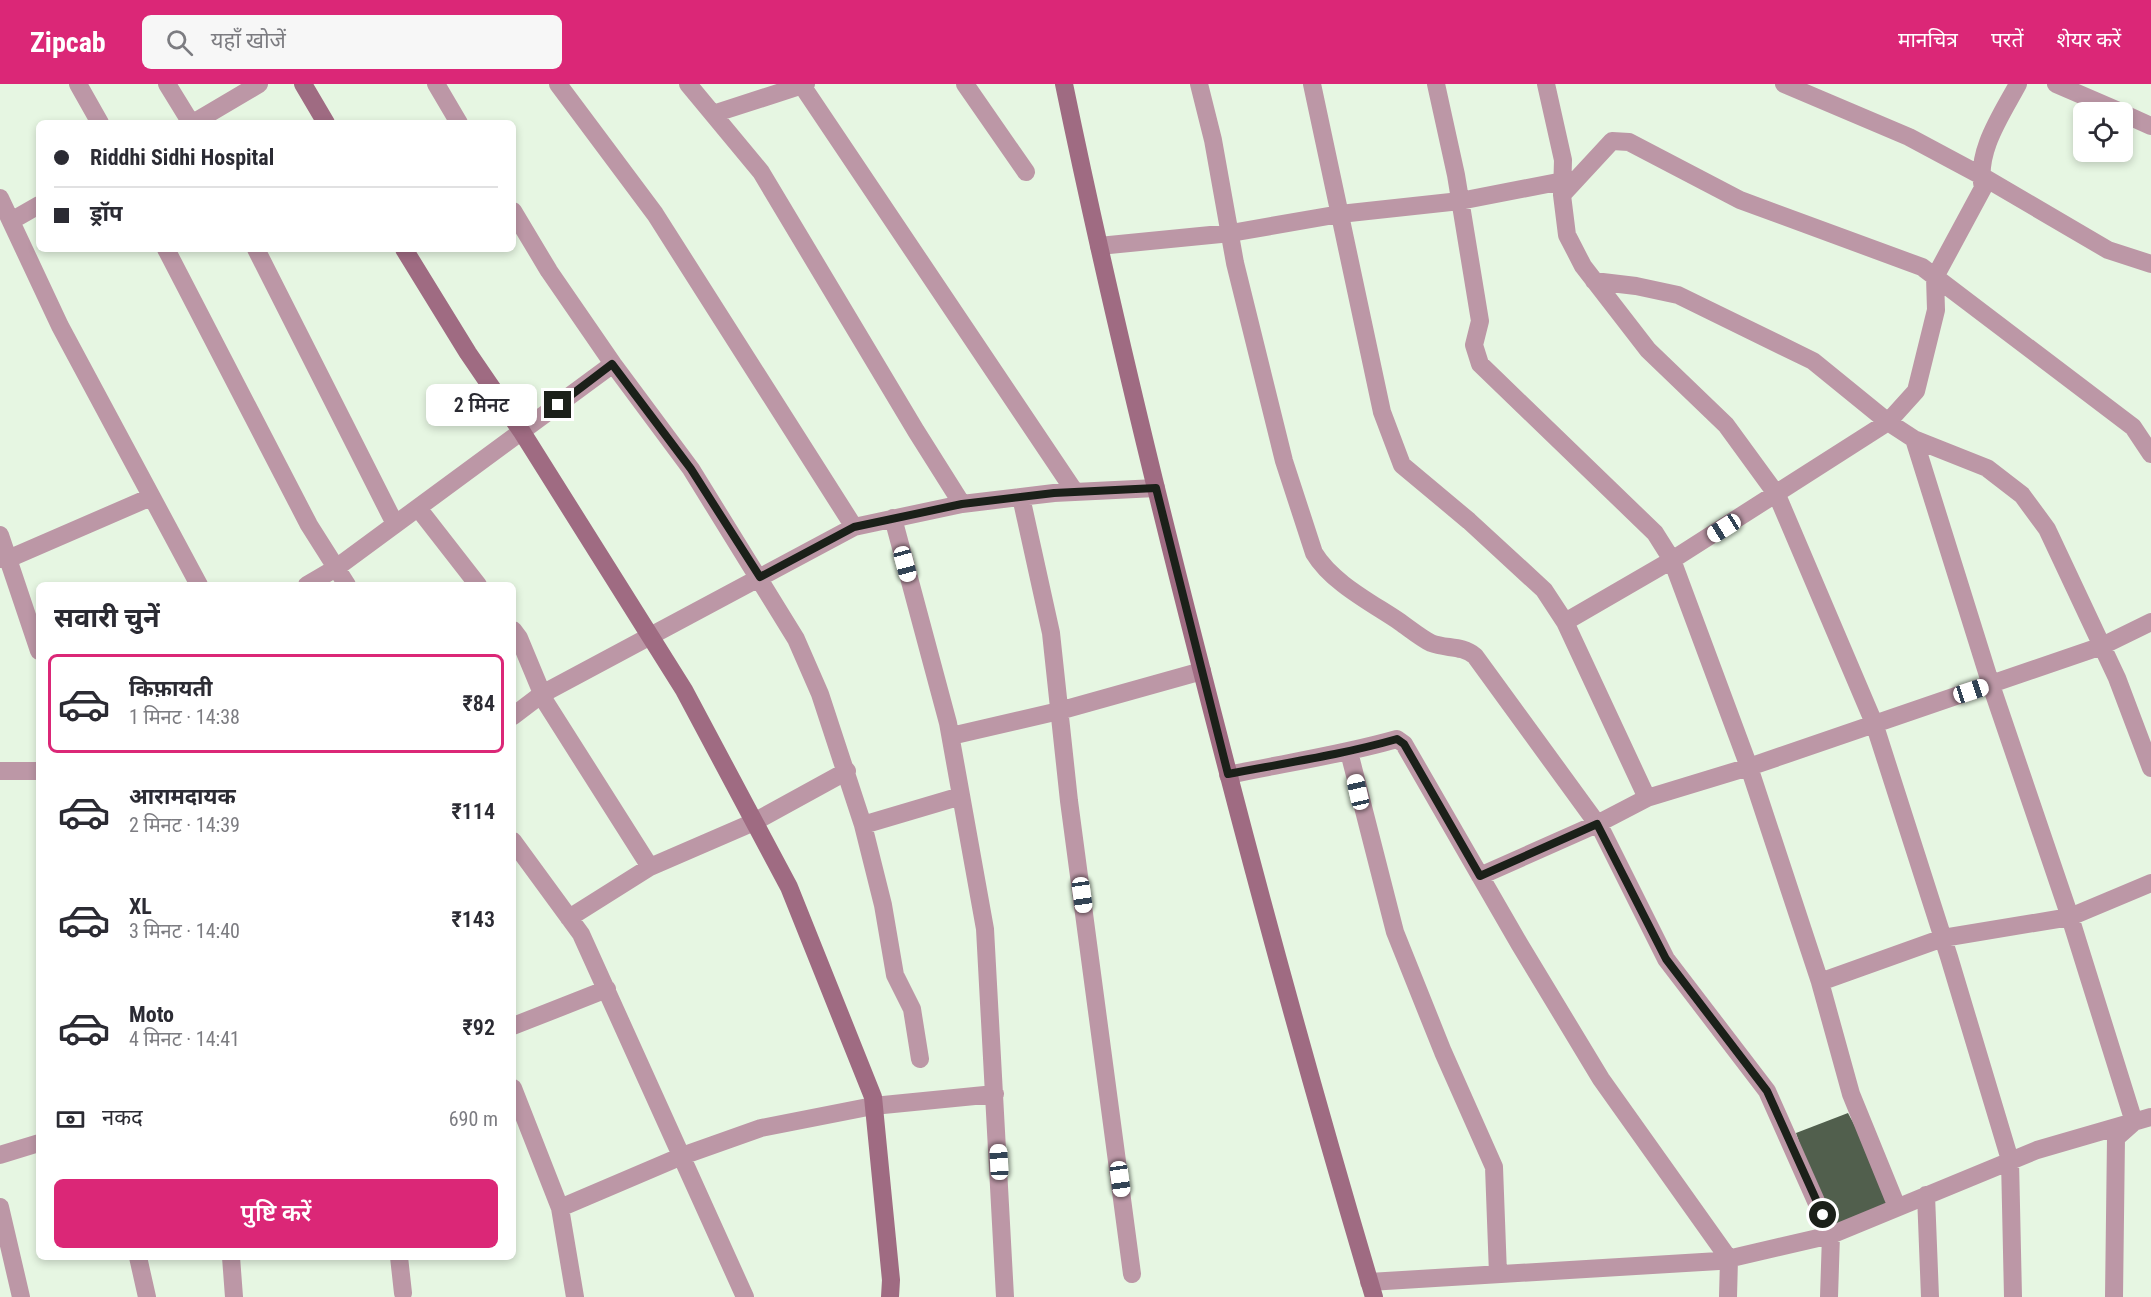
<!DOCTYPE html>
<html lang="hi">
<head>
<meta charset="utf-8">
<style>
	:root { --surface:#fff; --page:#f7f7f7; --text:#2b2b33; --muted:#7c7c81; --line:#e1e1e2; --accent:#db2777 }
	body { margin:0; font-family:"Roboto Condensed","Noto Sans Devanagari",sans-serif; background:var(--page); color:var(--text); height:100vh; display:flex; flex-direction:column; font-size:22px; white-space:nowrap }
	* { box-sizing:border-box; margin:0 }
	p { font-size:20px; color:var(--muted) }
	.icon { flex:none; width:33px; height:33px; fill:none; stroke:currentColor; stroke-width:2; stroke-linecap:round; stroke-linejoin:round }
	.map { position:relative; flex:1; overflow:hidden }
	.sheet { position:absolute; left:36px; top:498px; width:480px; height:678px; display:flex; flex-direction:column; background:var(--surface); border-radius:9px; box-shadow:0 3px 9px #0003 }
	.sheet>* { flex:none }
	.hud { position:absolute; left:36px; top:36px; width:480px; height:132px; border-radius:9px; box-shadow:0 3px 9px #0003; display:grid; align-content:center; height:132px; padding:0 18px; background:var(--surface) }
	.tools { position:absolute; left:2073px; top:18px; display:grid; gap:12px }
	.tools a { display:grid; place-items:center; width:60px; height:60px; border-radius:9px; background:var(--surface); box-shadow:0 3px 9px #0003; font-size:30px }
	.end { position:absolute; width:27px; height:27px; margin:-14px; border:8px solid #1b2019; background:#fff; box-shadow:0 0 0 3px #fff }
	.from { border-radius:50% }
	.bubble { position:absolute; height:42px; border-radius:9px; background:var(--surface); box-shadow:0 3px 9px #0003; font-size:20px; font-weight:600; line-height:42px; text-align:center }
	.car { position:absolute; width:18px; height:36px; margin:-18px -9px; border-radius:8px; box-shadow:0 0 4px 2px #0007; background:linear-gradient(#fff 24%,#345 0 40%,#fff 0 76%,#345 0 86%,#fff 0) }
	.hud b { display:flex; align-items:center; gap:21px; height:57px; font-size:22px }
	.hud b+b { border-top:2px solid var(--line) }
	.hud i { width:15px; height:15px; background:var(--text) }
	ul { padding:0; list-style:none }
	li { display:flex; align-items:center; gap:18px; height:99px; margin:0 12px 9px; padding:0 6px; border:3px solid transparent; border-radius:9px }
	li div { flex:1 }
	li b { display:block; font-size:22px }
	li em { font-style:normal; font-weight:600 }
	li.current { border-color:var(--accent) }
	li>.icon { width:54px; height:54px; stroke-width:1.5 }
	h2 { padding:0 18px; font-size:27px; line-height:72px }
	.pay { display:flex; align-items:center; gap:15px; height:66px; padding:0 18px; font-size:22px }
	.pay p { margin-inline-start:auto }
	.button { display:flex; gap:12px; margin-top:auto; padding:12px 18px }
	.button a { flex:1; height:69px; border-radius:9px; background:var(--accent); color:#fff; font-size:24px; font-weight:600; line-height:69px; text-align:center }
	header { display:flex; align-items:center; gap:36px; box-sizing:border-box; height:84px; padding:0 30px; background:var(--accent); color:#fff }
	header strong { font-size:28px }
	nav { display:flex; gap:33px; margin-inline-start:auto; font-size:21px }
	.search { width:420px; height:54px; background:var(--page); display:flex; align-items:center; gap:15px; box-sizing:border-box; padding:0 21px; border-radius:9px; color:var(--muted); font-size:22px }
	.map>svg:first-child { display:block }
	.building { fill:#515f4e; filter:url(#shadow) }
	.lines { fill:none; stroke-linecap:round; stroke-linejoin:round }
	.street { stroke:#bc97a6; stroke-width:18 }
	.secondary { stroke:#9f6b82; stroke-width:18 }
	.route { stroke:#1b2019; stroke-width:8 }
</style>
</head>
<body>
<header>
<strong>Zipcab</strong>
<div class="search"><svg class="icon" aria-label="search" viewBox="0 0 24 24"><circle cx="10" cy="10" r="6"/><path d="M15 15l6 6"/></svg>यहाँ खोजें</div>
<nav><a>मानचित्र</a><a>परतें</a><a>शेयर करें</a></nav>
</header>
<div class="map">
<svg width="2151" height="1213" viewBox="0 0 2151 1213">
	<defs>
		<filter id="shadow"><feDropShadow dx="5.5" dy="5.5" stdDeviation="0" flood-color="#0004"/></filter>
	</defs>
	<rect width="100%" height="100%" fill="#e6f6e2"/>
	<path class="building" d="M1848 1029 1897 1123 1831 1151 1796 1049Z"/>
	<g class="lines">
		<path class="street" d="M78 0 100 39
			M167 0 191 39
			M436 0 459 39
			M558 0 655 130 854 443
			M688 0 761 88 916 347 962 420
			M801 0 1075 408
			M965 0 1026 88
			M1199 0 1213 56 1235 179 1284 377 1314 469C1332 499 1372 519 1400 538 1410 545 1421 554 1431 559 1446 565 1462 561 1475 572L1601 745 1666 875 1767 1007 1831 1151 1829 1213
			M1312 0 1382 328 1402 381 1469 437 1544 506 1565 538 1647 714
			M1436 0 1456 91 1480 237 1474 261 1480 280 1655 449 1672 476 1749 683 1820 898 1851 1010 1897 1123
			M1546 0 1563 76 1562 111 1567 151 1583 182 1648 266 1726 341 1777 411 1874 639 1949 873 2010 1076 2013 1213
			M1784 0 1909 53 1980 91 2108 166 2151 180
			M2056 0 2121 28
			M2122 29 2151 42
			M713 30 806 0
			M193 39 259 0
			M1562 111 1612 57 1629 58 1740 116 1922 183 2133 343 2151 370
			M0 114 60 242 199 501
			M513 127 549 187 613 280 691 385 796 555 820 610 863 741 883 821 895 891 912 925 920 975
			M11 137 39 121
			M1099 162 1231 149 1340 130 1460 117 1563 97
			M166 165 309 441 347 501
			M256 165 395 440
			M1594 197 1636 202 1678 211 1813 277 1888 338 1914 355 1991 601 2070 833 2134 1038 2116 1054 2114 1213
			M1914 355 1987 384 2022 411 2047 445 2117 594 2151 684
			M1021 413 1051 549 1069 717 1132 1190
			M418 424 478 501
			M893 434 948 639 985 845 1005 1213
			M0 451 39 567
			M0 475H8L151 413
			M307 501 336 484 613 280
			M1565 538 1672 476 1888 338 1916 307 1936 226 1935 193 1983 104C1975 68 2002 30 2018 0
			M513 546 519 554 546 619 650 783
			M513 632 542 610 854 443 962 420 1054 409 1156 404
			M951 652 1059 627 1202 587
			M1349 668 1395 848 1443 968 1494 1083 1498 1190
			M0 687H39
			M1228 691C1285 679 1341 671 1397 655L1404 660 1520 861 1601 995 1729 1175 1728 1213
			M863 741 961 712
			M513 757 581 850 745 1213
			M1480 792 1597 740 1647 714 1749 683 2102 562 2151 538
			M569 834 650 783 754 738 847 687
			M1820 898 1943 854 2070 833 2151 799
			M513 942 607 905
			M513 1004 560 1124 575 1213
			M0 1071 39 1059
			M1926 1111 1930 1213
			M0 1123 21 1213
			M560 1124 682 1072 761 1044 873 1022 995 1010
			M138 1173 147 1213
			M231 1173 234 1213
			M399 1173 403 1209
			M1369 1198 1719 1177 1831 1151 2037 1066 2151 1033"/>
		<path class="secondary" d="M303 0 326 39
			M1064 0C1103 189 1148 376 1196 564 1251 781 1310 998 1374 1213
			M404 165 468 269 522 348 684 606 789 803 873 1013 891 1196 890 1213"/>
	</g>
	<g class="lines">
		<path class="route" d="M558 321 612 280 691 385 760 493 854 443 962 420 1054 409 1156 404 1228 690C1285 679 1341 671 1397 655L1404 660 1480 792 1597 740 1666 875 1767 1007 1823 1131"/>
	</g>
</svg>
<div class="tools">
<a><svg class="icon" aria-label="locate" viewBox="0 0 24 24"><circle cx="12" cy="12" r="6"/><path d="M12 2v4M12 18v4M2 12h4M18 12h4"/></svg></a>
</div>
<i class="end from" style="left:1823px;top:1131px"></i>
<i class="end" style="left:558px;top:321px"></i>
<div class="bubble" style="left:426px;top:300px;width:111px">2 मिनट</div>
<i class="car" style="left:1724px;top:444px;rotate:238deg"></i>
<i class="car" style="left:905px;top:480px;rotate:165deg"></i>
<i class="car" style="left:1971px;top:607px;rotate:72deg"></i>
<i class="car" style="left:1358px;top:708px;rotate:347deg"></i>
<i class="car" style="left:1082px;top:811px;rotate:172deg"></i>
<i class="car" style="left:999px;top:1078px;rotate:357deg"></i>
<i class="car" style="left:1120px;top:1095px;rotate:172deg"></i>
<div class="hud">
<b><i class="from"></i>Riddhi Sidhi Hospital</b>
<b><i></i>ड्रॉप</b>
</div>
<section class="sheet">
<h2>सवारी चुनें</h2>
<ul>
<li class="current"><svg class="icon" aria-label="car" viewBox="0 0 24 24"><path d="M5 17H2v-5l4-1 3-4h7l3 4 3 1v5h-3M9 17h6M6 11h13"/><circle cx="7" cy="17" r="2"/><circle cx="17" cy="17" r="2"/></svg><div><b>किफ़ायती</b><p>1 मिनट · 14:38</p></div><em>₹84</em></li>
<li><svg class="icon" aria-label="car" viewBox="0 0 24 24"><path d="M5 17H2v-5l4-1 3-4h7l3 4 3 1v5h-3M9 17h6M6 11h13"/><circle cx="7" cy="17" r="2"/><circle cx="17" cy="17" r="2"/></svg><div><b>आरामदायक</b><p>2 मिनट · 14:39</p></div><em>₹114</em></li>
<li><svg class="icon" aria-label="car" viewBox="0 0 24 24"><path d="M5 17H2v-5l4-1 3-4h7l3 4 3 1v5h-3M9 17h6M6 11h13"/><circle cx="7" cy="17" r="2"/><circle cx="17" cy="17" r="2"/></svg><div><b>XL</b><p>3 मिनट · 14:40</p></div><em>₹143</em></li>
<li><svg class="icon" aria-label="car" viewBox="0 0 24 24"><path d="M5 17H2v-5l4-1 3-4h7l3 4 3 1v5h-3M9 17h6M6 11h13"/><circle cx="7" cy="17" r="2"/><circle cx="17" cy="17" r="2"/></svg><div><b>Moto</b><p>4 मिनट · 14:41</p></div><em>₹92</em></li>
</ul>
<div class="pay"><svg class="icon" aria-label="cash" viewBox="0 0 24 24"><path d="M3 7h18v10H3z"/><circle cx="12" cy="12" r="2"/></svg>नकद<p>690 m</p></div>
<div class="button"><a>पुष्टि करें</a></div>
</section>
</div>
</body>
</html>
